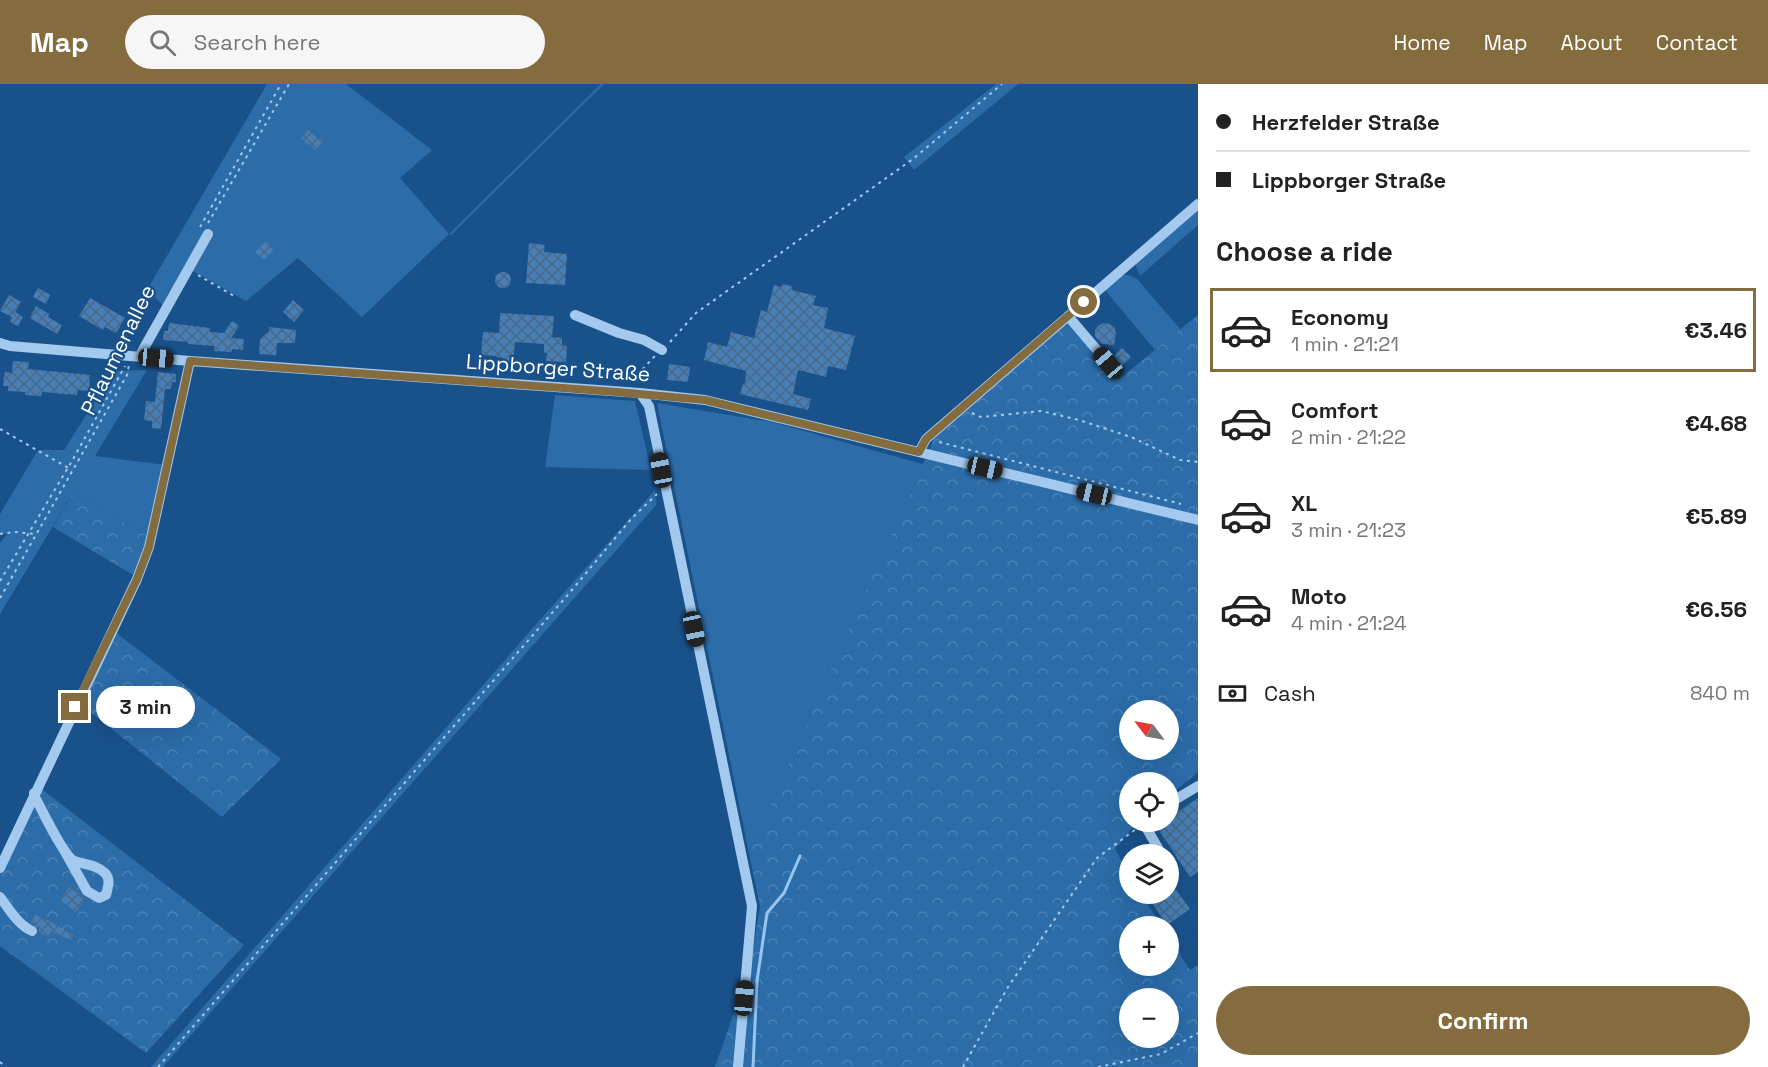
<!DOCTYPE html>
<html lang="en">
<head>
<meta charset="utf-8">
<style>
	:root { --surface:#fff; --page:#f6f6f6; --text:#222; --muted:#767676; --line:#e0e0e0; --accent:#856c3e }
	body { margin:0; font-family:"Space Grotesk",sans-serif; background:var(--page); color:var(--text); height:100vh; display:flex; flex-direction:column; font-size:22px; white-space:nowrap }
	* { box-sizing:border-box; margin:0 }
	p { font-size:20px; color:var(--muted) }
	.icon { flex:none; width:33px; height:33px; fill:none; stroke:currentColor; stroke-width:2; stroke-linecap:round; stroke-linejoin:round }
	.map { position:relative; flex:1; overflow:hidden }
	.panel { display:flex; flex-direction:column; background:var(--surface); width:570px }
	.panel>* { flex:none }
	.top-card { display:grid; align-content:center; height:132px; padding:0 18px; background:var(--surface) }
	.needle { width:39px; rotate:302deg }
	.buttons { position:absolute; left:1119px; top:616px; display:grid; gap:12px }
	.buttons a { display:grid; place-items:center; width:60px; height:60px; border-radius:50%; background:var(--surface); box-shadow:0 6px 24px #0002; font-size:30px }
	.end { position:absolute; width:27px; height:27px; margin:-14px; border:8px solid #856c3e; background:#fff; box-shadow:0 0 0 3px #fff }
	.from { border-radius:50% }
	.bubble { position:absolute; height:42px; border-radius:21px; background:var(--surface); box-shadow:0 6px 24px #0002; font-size:20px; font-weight:700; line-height:42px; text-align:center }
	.car { position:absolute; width:18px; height:36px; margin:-18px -9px; border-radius:8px; box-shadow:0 0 4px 2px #0007; background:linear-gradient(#222 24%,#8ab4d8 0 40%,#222 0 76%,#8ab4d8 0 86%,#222 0) }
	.top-card b { display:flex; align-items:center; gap:21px; height:57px; font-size:22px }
	.top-card b+b { border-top:2px solid var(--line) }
	.top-card i { width:15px; height:15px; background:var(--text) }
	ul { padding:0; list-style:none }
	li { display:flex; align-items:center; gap:18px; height:84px; margin:0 12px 9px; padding:0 6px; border:3px solid transparent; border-radius:0px }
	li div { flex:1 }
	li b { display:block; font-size:22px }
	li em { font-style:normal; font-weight:700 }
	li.current { border-color:var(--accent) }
	li>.icon { width:54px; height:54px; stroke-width:1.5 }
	h2 { padding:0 18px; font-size:27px; line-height:72px }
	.pay { display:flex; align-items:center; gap:15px; height:66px; padding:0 18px; font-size:22px }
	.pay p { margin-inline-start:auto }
	.primary-button { display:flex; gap:12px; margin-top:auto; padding:12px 18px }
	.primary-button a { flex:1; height:69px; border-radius:36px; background:var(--accent); color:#fff; font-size:24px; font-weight:700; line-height:69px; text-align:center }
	header { display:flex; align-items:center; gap:36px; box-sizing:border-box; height:84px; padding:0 30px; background:var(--accent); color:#fff }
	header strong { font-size:28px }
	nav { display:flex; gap:33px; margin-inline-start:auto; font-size:21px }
	.search { width:420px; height:54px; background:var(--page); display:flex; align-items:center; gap:15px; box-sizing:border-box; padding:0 21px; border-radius:33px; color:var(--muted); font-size:22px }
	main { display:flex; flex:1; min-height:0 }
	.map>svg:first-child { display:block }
	.grass { fill:#2c6ca9 }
	.forest { fill:url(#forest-crowns); fill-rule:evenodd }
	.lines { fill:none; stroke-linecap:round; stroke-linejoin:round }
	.stream { stroke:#96c5f0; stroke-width:3 }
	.building { fill:url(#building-cross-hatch) }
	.path { stroke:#a3c9ee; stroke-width:2; stroke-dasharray:3 4.5; stroke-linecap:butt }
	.minor { stroke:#a3c9ee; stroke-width:10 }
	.route { stroke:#856c3e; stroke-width:8 }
	.labels { text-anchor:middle; stroke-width:4.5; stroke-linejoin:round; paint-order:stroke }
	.street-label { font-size:21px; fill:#fff; stroke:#19528b }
</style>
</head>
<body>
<header>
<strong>Map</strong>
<div class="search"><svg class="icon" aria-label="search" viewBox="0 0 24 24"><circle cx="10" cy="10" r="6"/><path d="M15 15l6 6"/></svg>Search here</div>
<nav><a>Home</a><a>Map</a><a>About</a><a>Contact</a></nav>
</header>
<main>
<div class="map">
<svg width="1198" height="983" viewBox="0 0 1198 983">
	<defs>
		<pattern id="forest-crowns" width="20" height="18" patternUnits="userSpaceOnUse" patternTransform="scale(1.5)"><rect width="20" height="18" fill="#2c6ca9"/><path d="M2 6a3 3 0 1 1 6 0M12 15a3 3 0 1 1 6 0" fill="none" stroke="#4c82b6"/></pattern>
		<pattern id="building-cross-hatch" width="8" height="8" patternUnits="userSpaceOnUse" patternTransform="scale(1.5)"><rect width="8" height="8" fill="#467eb5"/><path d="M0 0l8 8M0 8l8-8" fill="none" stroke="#496886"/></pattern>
	</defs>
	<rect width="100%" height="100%" fill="#19528b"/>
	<path class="grass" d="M267 0H346L432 66 400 94 449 150 601 0H604L451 151 449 150 362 233 298 174 246 217 193 187 169 227 147 206Z
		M996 0H1018L914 86 904 73Z
		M1198 126V141L1140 192 1135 180Z
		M1123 191H1128L1137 195 1181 246 1155 266 1105 206Z
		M147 286 95 372 166 381 149 453 74 407 0 530V459L7 450 0 449V430L38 366H64L114 287Z
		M555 311 635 317 651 386 545 383Z
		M657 319 772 338 926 381 749 769Z
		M655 406 656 421 163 983H151L531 546Z"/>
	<path class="forest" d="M1198 231V688L1169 712 1168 699H1130V738H1137L1115 765 1129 791 1130 810H1141L1162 843H1130V882H1168L1169 853 1190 886 1198 881V983H715L751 880 760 822 749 769 935 353 1069 238 1118 296ZM1130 627H1168V666H1130ZM1130 915H1168V954H1130Z
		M74 407 149 453 133 491 53 443Z
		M115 548 281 675 222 733 79 619Z
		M39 703 244 861 146 969 0 862V789Z"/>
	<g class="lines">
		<path class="stream" d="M753 983 757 897 767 829 784 809 800 772"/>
	</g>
	<path class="building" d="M308 46 323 57 316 66 301 55Z
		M266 157 274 165 264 176 255 168Z
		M529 159 545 161 544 168 567 170 565 201 526 199Z
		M495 196a8 8 0 1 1 16 0a8 8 0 1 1-16 0Z
		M782 200 792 202V206L816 212 813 221 828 224 824 244 855 252 846 286 828 282 826 293 798 286 793 310 811 315 808 326 740 310 743 300 745 299 746 287 704 276 708 258 727 263 731 248 754 254 761 226 767 228 774 201 781 203Z
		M38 204 50 211 46 220 33 213Z
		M9 211 21 218 15 228 23 233 18 242 10 238 13 231 12 233 0 227Z
		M90 214 125 234 116 249 105 243 103 246 79 232Z
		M293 216 304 226 294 238 283 228Z
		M36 222 49 230 48 233 62 241 57 250 30 234Z
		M500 229 554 232 552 253 562 254V261L567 262 566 278 546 277 547 269H544V260L515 258 513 280 503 279V274L496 273 497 272 481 271 483 248 499 249Z
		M232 237 239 242 231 254 244 255 243 266 232 265V268L214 267V262L188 260V258L163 256 164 247H168L169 239 210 244V248L224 249Z
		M1103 239 1109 240 1114 243 1116 249 1114 261 1102 260 1095 252V246L1098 242Z
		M269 243 296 246 295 259H277L276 271 259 270 260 255 269 247Z
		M1122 264 1131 273 1121 283 1113 273Z
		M13 277 29 278 28 285 90 291 89 307 78 306 77 311 42 308 41 312 25 311V308L8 307V302H3L4 296H3L5 288 12 289Z
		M669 280 690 283 688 298 667 296Z
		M158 288 176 290V298H172L171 305H165L161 345 152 344V337L144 336 146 317 155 318Z
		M1198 714V788L1190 793 1156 742 1162 738H1168V734Z
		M1168 795 1190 825 1167 841 1146 810H1168Z
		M70 802 85 815 76 828 60 816Z
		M35 831 49 837 74 851 71 856 52 848 49 853 39 848V842L31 838Z"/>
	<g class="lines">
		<path class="path" d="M208 139 289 0
			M200 143 281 0
			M198 191 234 212
			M670 258 696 229 913 75 1002 0
			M636 298 637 291 655 272
			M972 329 981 333 1041 327 1079 336 1131 353 1180 376 1198 378
			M0 345 72 386
			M939 358 1181 420
			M0 450 14 448 37 450
			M0 497 72 377 125 282
			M0 514 127 291 129 281
			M0 978 6 983
			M158 983 572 506 631 435 657 410
			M963 983 1008 903 1097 774 1136 745
			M1098 983 1161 970 1198 949"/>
		<path class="minor" d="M575 231 619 249 644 256 662 266
			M1068 232 1108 279
			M0 259 10 262 190 277 640 309 705 316 1198 436
			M139 273 208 150
			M640 309 649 322 752 822 738 983
			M919 368 926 355 1198 120
			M34 709 35 713C42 726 63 771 74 777 84 781 96 780 105 789 111 795 108 803 106 811L99 814 87 807 64 766
			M1168 720 1198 702
			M1148 738 1147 745 1162 771
			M1168 781 1173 789
			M0 784 137 495 149 463 190 277
			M0 813C9 825 18 841 32 847"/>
	</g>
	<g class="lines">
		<path class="route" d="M75 623 137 495 149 463 190 277 617 308 705 316 919 368 926 355 1084 218"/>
	</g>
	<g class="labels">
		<g class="street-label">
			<text transform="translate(118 266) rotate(-64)" y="7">Pflaumenallee</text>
			<text transform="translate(558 284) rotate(4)" y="7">Lippborger Straße</text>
		</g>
	</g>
</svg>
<div class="buttons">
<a><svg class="needle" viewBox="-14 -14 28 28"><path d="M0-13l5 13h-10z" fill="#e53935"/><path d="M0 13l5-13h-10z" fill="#767676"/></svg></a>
<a><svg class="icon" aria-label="locate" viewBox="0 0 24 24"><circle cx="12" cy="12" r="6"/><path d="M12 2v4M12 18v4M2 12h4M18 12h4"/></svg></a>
<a><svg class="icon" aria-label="layers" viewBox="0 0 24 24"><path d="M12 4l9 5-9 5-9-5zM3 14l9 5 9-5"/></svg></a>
<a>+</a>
<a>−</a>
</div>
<i class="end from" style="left:1084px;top:218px"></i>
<i class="end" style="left:75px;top:623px"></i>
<div class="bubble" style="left:96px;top:602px;width:99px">3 min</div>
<i class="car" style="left:156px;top:274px;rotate:95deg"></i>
<i class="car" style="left:1108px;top:279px;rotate:320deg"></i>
<i class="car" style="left:985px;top:384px;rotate:103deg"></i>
<i class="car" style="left:661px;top:386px;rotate:349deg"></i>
<i class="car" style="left:1094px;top:410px;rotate:283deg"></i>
<i class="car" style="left:694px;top:545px;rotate:168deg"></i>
<i class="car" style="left:744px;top:914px;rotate:5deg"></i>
</div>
<section class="panel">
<div class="top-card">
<b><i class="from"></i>Herzfelder Straße</b>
<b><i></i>Lippborger Straße</b>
</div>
<h2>Choose a ride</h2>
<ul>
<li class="current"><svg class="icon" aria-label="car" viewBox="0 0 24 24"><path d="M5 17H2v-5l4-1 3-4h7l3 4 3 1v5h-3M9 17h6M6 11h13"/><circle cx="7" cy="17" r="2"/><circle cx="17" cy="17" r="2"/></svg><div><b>Economy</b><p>1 min · 21:21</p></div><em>€3.46</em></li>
<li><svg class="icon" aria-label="car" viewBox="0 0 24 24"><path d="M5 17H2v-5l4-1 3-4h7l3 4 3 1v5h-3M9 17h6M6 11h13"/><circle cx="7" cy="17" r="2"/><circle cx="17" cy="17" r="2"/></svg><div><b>Comfort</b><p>2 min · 21:22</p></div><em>€4.68</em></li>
<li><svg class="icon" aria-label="car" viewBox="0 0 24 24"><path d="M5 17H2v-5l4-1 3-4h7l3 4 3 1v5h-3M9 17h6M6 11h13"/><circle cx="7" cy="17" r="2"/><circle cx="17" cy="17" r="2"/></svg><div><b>XL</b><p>3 min · 21:23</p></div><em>€5.89</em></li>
<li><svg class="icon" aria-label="car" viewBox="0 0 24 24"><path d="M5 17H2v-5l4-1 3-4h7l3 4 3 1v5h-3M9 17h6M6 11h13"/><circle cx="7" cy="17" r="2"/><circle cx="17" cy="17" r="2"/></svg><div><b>Moto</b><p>4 min · 21:24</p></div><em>€6.56</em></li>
</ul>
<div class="pay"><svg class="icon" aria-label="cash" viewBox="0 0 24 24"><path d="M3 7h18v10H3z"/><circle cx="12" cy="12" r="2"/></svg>Cash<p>840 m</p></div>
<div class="primary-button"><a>Confirm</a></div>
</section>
</main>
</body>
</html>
